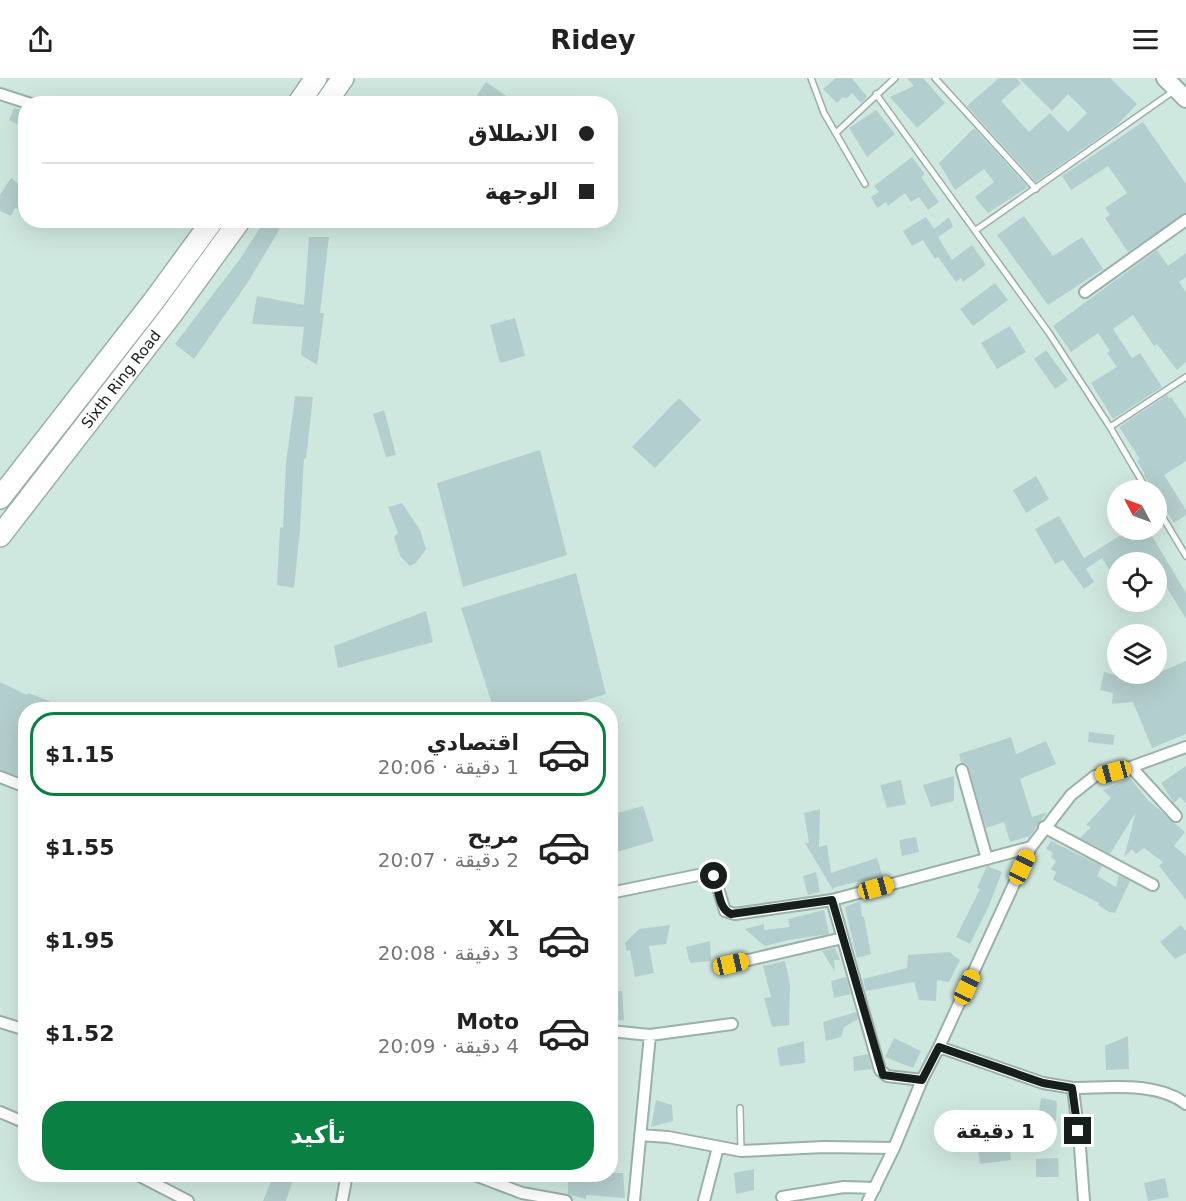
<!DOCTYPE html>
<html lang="ar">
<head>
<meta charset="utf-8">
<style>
	:root { --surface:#fff; --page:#f2f2f2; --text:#222; --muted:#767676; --line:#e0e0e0; --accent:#0b8043 }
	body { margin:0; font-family:"DejaVu Sans",Vazirmatn,sans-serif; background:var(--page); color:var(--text); direction:rtl; height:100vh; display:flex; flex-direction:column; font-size:22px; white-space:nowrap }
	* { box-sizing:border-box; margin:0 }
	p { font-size:20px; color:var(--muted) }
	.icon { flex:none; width:33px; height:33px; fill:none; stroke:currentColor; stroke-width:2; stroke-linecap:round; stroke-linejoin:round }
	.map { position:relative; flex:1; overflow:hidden; direction:ltr }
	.sheet { position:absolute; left:18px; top:624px; width:600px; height:480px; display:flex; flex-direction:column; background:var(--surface); border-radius:24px; box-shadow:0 6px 24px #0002; direction:rtl }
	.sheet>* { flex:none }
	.hud { position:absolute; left:18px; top:18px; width:600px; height:132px; border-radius:24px; box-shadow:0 6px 24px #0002; direction:rtl; display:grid; align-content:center; height:132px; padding:0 24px; background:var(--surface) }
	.needle { width:39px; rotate:311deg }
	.buttons { position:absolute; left:1107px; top:402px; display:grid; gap:12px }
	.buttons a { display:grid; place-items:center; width:60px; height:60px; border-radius:50%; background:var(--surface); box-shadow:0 6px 24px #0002; font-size:30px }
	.end { position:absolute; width:27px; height:27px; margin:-14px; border:8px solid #161f1c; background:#fff; box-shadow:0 0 0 3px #fff }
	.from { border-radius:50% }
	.bubble { position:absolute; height:42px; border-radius:21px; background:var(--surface); box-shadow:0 6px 24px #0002; font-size:20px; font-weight:700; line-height:42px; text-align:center; direction:rtl }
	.car { position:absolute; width:18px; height:36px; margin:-18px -9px; border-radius:8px; box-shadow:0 0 4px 2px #0007; background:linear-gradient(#f5c518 24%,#345 0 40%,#f5c518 0 76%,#345 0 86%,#f5c518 0) }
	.hud b { display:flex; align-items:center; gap:21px; height:57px; font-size:22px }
	.hud b+b { border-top:2px solid var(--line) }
	.hud i { width:15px; height:15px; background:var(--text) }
	ul { padding:10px 0 0; list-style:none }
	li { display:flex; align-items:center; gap:18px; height:84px; margin:0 12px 9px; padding:0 12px; border:3px solid transparent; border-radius:24px }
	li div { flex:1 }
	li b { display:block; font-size:22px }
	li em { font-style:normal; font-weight:700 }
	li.on { border-color:var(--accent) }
	li>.icon { width:54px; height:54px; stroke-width:1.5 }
	.cta { display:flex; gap:12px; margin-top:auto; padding:12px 24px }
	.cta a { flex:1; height:69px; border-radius:24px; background:var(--accent); color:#fff; font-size:24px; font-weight:700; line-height:69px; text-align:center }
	header { display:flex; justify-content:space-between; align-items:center; height:78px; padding:0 24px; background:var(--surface); font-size:27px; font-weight:700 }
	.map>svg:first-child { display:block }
	.building { fill:#b3cece }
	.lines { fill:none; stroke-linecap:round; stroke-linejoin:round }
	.lane-casing { stroke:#99b1a8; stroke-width:8 }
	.street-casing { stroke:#99b1a8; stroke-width:14 }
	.secondary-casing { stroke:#99b1a8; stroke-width:20 }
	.highway-casing { stroke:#99b1a8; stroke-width:24 }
	.lane { stroke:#fff; stroke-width:5 }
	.street { stroke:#fff; stroke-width:10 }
	.secondary { stroke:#fff; stroke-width:16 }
	.highway { stroke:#fff; stroke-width:21 }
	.route { stroke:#161f1c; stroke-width:8 }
	.labels { text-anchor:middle; stroke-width:5; stroke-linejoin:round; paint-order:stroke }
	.street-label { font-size:15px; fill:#161f1c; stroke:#cfe8df }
</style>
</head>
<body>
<header><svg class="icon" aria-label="menu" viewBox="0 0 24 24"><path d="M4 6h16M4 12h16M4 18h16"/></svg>Ridey<svg class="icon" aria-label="share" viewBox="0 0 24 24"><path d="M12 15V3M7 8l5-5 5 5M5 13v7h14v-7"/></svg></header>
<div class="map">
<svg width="1186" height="1123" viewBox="0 0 1186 1123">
	<rect width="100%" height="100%" fill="#cfe8df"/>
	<path class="building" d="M836 0H852L867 19 861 25 852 15 846 21 843 19 837 25 823 11Z
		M907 0H923L945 25 917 50 890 19 914 8Z
		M999 0H1016L1021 5 1001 23 1029 54 1050 35 1068 54 1087 35 1068 16 1052 33 1019 0H1110L1137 26 1117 47 1036 104 967 28Z
		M486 4 518 26H488L477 17Z
		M14 30 26 33V51L9 42Z
		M876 32 895 56 867 79 849 50Z
		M1143 44 1186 106V135L1128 174 1105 140 1110 137 1105 130 1127 115 1108 88 1071 112 1062 98Z
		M974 50 1028 109 988 135 975 119 994 104 984 91 955 112 939 85Z
		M912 79 925 96 921 99 939 124 928 132 919 119 911 124 905 115 888 128 886 124 877 130 871 119 879 114 874 108Z
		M11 100 26 112V133L15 130 11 138 0 133V117Z
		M1024 138 1053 178 1082 159 1103 191 1048 227 997 157Z
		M926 139 934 151 949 139 953 149 938 159 952 182 972 167 986 187 963 204 961 200 956 204 938 179 935 181 923 162 912 168 903 153Z
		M265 142H285L248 204 194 281 175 266 240 181Z
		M309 159H329L320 235H324L317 287 301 277 304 249 252 246 257 218 304 227Z
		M1157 172 1168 188 1186 175V199L1179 204 1186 214V284L1177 292 1157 266 1154 268 1133 237 1113 251 1132 280 1140 275 1162 309 1113 341 1091 305 1117 289 1107 275 1110 273 1098 255 1071 274 1053 248Z
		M995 205 1008 222 973 248 960 231Z
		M515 240 525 278 500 285 490 247Z
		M1010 248 1026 274 997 291 981 265Z
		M1046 272 1068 302 1055 311 1034 281Z
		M1167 317 1169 320 1171 319 1186 341V383L1164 397 1186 432V437L1174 445 1156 417V412H1153L1144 397 1145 396 1137 383 1140 381 1119 349Z
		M295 318 313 319 306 381 304 380 300 452 294 510 277 507 280 449 283 450 286 385Z
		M679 320 701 342 655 390 632 369Z
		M384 332 396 377 386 379 373 336Z
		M540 372 567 477 463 509 437 405Z
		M1036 398 1049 421 1026 435 1013 412Z
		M402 425 420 452 426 471 416 485 410 488 400 478 394 459 398 455 388 429Z
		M1059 438 1084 480 1126 454 1132 463 1149 453 1186 515V541L1156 492V484H1118V505L1102 480 1086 491 1094 504 1084 511 1063 482 1055 486 1035 451Z
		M576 495 606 616 552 632H494L461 530Z
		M426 533 433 564 338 590 334 568Z
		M1186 583V656L1152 670 1133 624 1112 626 1113 615 1100 612 1104 594 1115 597H1153Z
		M0 604 27 617 28 615 68 630 26 632V701L0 692Z
		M1089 654 1115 657 1113 667 1088 664Z
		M1011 659 1016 676 1046 663 1056 686 1020 701 1032 739 1047 734 1030 758 1010 764 1004 744 986 750 969 690 967 686 961 685 959 676Z
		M1186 688V725L1180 719 1174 725 1161 705Z
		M954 698V723L931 729 923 707Z
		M1130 700 1148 722 1185 754 1174 768 1186 778V822L1159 788 1163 784 1144 770 1136 776 1132 771 1124 779 1136 734 1110 776 1080 760 1091 749 1086 747 1111 720 1103 712Z
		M901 702 906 726 887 730 880 707Z
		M643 728 654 763 610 776V737Z
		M820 731 819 769 827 767 831 795 877 780 883 799 851 805 833 810V812L805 765H809L804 735Z
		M916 759 919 774 902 778 899 762Z
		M1051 763 1102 788 1097 798 1116 809 1119 797 1130 803 1115 835 1109 834 1098 827 1099 825 1053 802 1056 794 1051 791 1056 783 1051 779 1053 775 1046 771Z
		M987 788 1002 794 988 830 970 866 956 859 980 811 977 810Z
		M816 794 820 814 808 817 803 798Z
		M860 823 862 839H864L871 876 857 880 845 829Z
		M824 832 829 856 788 862 765 868 745 851 764 846V852L790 849 788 841Z
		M670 847 666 866 649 868 654 895 635 899 630 872 627 873 625 865 639 851Z
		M1181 847 1186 853V875L1175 881 1160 864Z
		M710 863 711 883 690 885 686 869Z
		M835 870 840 882H834L835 894 822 873Z
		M949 874 960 882 949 904 937 902 936 923 919 922 914 904 866 913 863 901 907 890 908 877Z
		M785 883 790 907 789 947 772 949 764 920 771 919 763 888Z
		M846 899 851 916 834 920 831 903Z
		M622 913 624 942 610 943V914Z
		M856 934 858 941 844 949 841 959 826 963 823 944Z
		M1128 958 1129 991 1106 992 1105 968Z
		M894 960 921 973 913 990 885 979Z
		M804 963 805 985 780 988 777 970Z
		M868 976 872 991 854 993 853 979Z
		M1041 1020 1057 1023 1056 1043 1038 1042Z
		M656 1022 672 1027 673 1043 651 1049Z
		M1028 1053H1045L1044 1072 1027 1073Z
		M993 1065V1071L1010 1069 1011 1082 980 1086 978 1069Z
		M1058 1080 1059 1099H1036V1081Z
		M754 1091V1112L736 1116 734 1095Z
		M610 1095H623L625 1120 586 1117V1121L568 1116V1096H584L600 1102 601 1096Z
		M274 1096H295L286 1123H263Z
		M1165 1100 1169 1119 1148 1123 1144 1105Z"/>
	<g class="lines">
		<defs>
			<path id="lane" d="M811 0 824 35 865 106
				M935 0 1036 111
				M876 16 1049 255 1110 349 1147 412
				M836 55 895 0
				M976 152 1175 12
				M1110 349 1186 299
				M1156 428 1186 478
				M740 1030 741 1073"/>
			<path id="street" d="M0 16 31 26
				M1085 214 1186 142
				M1131 689 1176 738
				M962 692 987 781
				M0 699 26 709
				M1044 749 1153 807
				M610 815 708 795 715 800 725 833 735 836 832 822 1031 769
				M832 822 880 992 887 998 922 1002
				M731 886 843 860
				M0 944 26 952
				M610 953 650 957 732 946
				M939 969 1043 1005 1073 1010 1080 1069 1084 1123
				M1073 1010C1108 1010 1157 1003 1186 1026
				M0 1034 26 1045
				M640 1057 668 1059 741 1073 824 1069 894 1070
				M136 1096 188 1123
				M472 1096 522 1115 566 1123
				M782 1119 844 1109 875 1110
				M342 1123 347 1096
				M634 1123 650 957
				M704 1123 718 1069
				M868 1123 894 1070 922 1002 939 969 1031 769 1071 717 1095 698 1131 689 1186 669"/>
			<path id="secondary" d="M1165 0 1186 21"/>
			<g id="highway">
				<path d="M298 26 316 0"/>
				<path d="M325 26 343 0"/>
				<path d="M0 420 153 224 213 142"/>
				<path id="s1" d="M0 458 171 237 240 142"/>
			</g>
		</defs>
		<use href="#lane" class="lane-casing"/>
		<use href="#street" class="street-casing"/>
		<use href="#secondary" class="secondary-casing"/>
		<use href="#highway" class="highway-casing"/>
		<use href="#lane" class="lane"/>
		<use href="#street" class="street"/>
		<use href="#secondary" class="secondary"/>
		<use href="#highway" class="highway"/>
	</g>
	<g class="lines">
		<path class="route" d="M714 798C719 810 718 831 731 836L832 822 883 997 922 1002 939 969 1043 1005 1072 1010 1078 1053"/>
	</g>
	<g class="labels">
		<g class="street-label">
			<text dy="5" stroke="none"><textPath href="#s1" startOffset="198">Sixth Ring Road</textPath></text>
		</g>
	</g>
</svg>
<div class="buttons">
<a><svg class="needle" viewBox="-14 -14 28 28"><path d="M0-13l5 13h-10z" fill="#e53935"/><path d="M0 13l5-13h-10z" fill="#767676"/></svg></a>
<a><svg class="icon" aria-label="locate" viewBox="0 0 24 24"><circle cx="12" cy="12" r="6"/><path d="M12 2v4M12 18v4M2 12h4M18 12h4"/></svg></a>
<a><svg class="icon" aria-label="layers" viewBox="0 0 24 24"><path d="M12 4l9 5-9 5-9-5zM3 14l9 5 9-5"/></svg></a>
</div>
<i class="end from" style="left:714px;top:798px"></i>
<i class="end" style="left:1078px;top:1053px"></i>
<div class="bubble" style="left:934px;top:1032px;width:123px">1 دقيقة</div>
<i class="car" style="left:1113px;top:694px;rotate:255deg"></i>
<i class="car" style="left:1022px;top:789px;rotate:25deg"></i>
<i class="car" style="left:876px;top:810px;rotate:75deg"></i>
<i class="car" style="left:731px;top:886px;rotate:77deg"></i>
<i class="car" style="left:967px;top:909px;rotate:25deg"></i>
<div class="hud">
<b><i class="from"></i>الانطلاق</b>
<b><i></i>الوجهة</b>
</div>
<section class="sheet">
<ul>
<li class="on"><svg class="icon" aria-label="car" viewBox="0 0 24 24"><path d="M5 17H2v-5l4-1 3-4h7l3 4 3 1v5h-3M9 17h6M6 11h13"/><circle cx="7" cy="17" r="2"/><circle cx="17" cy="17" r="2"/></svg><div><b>اقتصادي</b><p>1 دقيقة · 20:06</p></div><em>$1.15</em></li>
<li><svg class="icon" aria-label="car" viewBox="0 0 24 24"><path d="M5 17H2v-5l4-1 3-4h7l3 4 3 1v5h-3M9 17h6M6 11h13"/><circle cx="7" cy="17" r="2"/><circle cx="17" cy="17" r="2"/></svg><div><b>مريح</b><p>2 دقيقة · 20:07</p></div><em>$1.55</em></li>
<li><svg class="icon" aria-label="car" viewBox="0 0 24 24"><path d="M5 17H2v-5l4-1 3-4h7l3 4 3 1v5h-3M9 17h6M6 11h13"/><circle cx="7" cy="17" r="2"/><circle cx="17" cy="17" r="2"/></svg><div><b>XL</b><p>3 دقيقة · 20:08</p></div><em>$1.95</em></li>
<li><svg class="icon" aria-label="car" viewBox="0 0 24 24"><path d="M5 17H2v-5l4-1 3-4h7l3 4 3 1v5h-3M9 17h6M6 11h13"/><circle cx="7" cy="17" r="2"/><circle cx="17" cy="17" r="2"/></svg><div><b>Moto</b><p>4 دقيقة · 20:09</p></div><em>$1.52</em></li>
</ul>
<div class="cta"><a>تأكيد</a></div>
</section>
</div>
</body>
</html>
